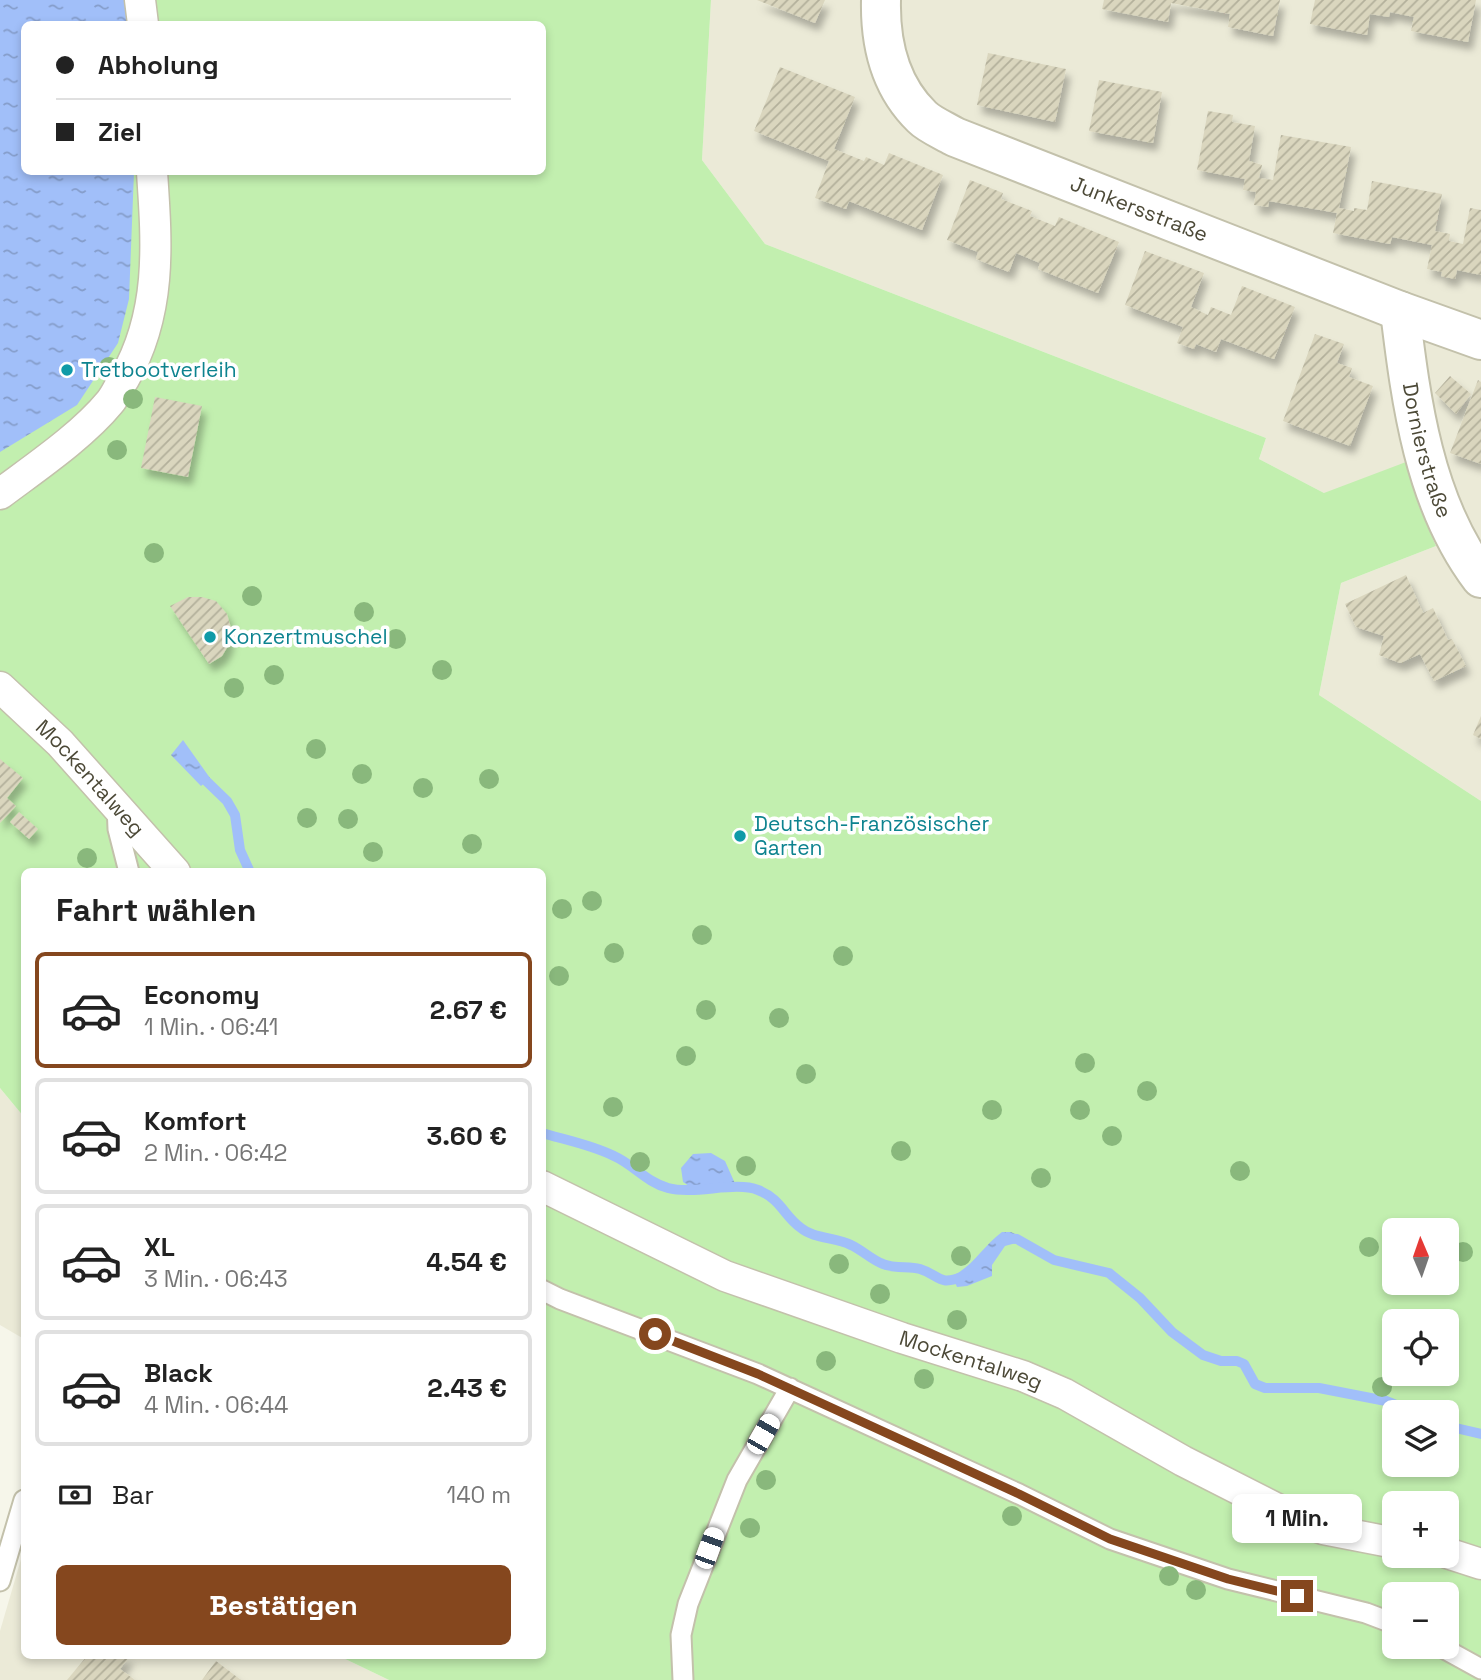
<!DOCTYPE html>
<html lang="de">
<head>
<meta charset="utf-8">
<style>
	:root { --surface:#fff; --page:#f2f2f2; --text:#222; --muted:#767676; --line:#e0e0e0; --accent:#85471e }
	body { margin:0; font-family:"Space Grotesk",sans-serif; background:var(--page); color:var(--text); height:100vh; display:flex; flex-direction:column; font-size:26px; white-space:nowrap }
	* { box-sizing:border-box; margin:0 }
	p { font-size:23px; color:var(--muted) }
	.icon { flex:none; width:38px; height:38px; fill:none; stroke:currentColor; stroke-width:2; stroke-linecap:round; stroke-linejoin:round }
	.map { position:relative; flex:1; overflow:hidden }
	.side { position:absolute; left:21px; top:868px; width:525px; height:791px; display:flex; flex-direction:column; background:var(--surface); border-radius:10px; box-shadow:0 4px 10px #0003 }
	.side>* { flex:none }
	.hud { position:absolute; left:21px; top:21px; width:525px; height:154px; border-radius:10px; box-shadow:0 4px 10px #0003; display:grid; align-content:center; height:154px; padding:0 35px; background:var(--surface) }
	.needle { width:46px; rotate:358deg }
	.fabs { position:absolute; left:1382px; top:1218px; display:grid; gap:14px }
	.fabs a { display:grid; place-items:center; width:77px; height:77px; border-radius:10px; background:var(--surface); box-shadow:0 4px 10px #0003; font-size:35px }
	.end { position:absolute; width:32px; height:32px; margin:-16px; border:9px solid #85471e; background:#fff; box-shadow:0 0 0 4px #fff }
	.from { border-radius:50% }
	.bubble { position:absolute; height:49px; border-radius:10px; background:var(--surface); box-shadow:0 4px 10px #0003; font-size:23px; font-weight:700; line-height:49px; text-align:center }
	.car { position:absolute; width:21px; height:42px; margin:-21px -10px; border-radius:9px; box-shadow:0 0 5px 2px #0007; background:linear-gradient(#fff 24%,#345 0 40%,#fff 0 76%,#345 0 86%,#fff 0) }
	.hud b { display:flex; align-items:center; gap:24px; height:66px; font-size:26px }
	.hud b+b { border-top:2px solid var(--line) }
	.hud i { width:18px; height:18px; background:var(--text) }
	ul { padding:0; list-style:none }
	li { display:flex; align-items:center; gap:21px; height:116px; margin:0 14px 10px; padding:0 21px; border:4px solid var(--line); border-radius:10px }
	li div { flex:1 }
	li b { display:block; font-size:26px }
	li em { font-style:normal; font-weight:700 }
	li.on { border-color:var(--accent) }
	li>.icon { width:63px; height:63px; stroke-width:1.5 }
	h2 { padding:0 35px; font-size:32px; line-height:84px }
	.pay { display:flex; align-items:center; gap:18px; height:77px; padding:0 35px; font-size:26px }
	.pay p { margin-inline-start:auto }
	.primary-button { display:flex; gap:14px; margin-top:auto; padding:14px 35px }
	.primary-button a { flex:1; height:80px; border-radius:10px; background:var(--accent); color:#fff; font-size:28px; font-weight:700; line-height:80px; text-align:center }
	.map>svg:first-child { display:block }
	.residential { fill:#ebead7 }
	.park { fill:#c2efaf; fill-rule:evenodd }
	.water { fill:url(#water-ripples) }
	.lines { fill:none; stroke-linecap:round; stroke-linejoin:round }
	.stream { stroke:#a1bff9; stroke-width:10 }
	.building { fill:url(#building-hatch); filter:url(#shadow) }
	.service-casing { stroke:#c3c1ab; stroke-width:23 }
	.pedestrian-casing { stroke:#c3c1ab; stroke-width:33 }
	.minor-casing { stroke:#c3c1ab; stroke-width:42 }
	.service { stroke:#fff; stroke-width:19 }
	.pedestrian { stroke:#fff; stroke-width:30 }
	.minor { stroke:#fff; stroke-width:38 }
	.tree { fill:#89b87c }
	.route { stroke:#85471e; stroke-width:9 }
	.culture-dot { fill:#0f9aa8; stroke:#fff; stroke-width:2.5 }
	.labels { text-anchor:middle; stroke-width:7; stroke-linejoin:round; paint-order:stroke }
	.street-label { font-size:21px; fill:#4c4937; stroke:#fff }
	.culture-label { font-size:21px; fill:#0d838f; stroke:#fff; text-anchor:start }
</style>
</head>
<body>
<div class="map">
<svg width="1481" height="1680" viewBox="0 0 1481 1680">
	<defs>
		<pattern id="water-ripples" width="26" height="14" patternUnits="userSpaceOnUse" patternTransform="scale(1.75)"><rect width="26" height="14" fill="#a1bff9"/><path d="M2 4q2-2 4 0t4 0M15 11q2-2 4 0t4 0" fill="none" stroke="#859dca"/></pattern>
		<pattern id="building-hatch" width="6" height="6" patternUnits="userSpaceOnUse" patternTransform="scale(1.75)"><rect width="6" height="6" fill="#dad6be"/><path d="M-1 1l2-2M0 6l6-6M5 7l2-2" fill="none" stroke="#b3b09b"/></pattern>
		<filter id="shadow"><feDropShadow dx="4.5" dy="8" stdDeviation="3.5" flood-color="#0004"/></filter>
	</defs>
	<rect width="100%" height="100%" fill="#f6f6ea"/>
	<path class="residential" d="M711 0H1481V801L1319 695 1341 583 1436 546 1419 506 1324 493 1259 459 1266 438 765 244 702 160Z
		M0 1088 24 1117V1339L0 1325Z
		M24 1549V1656H339L389 1680H0V1631Z"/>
	<path class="park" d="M0 0H711L702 160 765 244 1266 438 1259 459 1324 493 1406 462 1419 506 1436 546 1341 583 1319 695 1481 801V1680H389L339 1656H542V872H24V1117L0 1088ZM24 24H542V172H24ZM1395 1230H1447V1283H1395ZM1395 1321H1447V1374H1395ZM1395 1412H1447V1465H1395ZM1395 1503H1447V1556H1395ZM1395 1594H1447V1647H1395Z"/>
	<path class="water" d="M0 0H126L131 24H24V172H134L129 299 118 343 77 405 0 452Z
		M183 740 210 778 201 786 171 755Z
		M711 1153 725 1161 737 1188 695 1190 683 1182 681 1168 693 1154Z
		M1002 1232H1011L1019 1236 1016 1243 1005 1246 992 1265V1276L967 1286 957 1287 954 1280V1275C973 1266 984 1245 1002 1232Z"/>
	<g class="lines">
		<path class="stream" d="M199 774 227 801 235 815 240 850 250 872
			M542 1133C566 1140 592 1145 614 1156 634 1165 646 1182 668 1188 695 1195 735 1181 758 1190 781 1199 784 1216 801 1228 814 1239 836 1237 851 1245 862 1250 872 1260 883 1264 895 1269 908 1266 920 1269 940 1275 938 1287 964 1276
			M1005 1238 1017 1239 1054 1260 1109 1273 1140 1298 1172 1332 1203 1355 1221 1361H1237L1244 1364 1255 1384 1265 1388H1319L1386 1401 1413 1412
			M1447 1426 1481 1434"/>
	</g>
	<path class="building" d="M757 0H825L815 23Z
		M1104 0H1280L1273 36 1228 27 1230 14 1171 3 1168 22 1102 9Z
		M1315 0H1476L1468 42 1411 31 1414 17 1390 12 1389 17 1370 14 1367 35 1310 24Z
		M988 53 1066 69 1055 122 977 105Z
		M780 67 855 97 834 149 864 161 866 157 884 165 889 153 943 175 922 230 849 201 846 209 815 198 829 161 754 131Z
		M1099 80 1162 92 1153 143 1089 131Z
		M1208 111 1233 115 1232 122 1255 126 1249 161 1262 165 1259 178 1273 180 1281 135 1351 147 1339 208 1354 211V208L1367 210 1372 181 1442 194 1435 231 1450 234 1449 241 1463 244 1470 208 1481 210V275L1457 270 1455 279 1441 276 1442 272 1427 269 1432 245 1392 237 1390 244 1333 233 1337 213 1269 201 1268 207 1254 205 1256 192 1243 190 1245 179 1197 170Z
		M970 180 1003 193 1001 199 1032 211 1030 216 1055 226 1059 217 1119 242 1098 293 1038 269 1040 263 1016 253 1009 272 976 259 978 252 947 240Z
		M1145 251 1204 273 1191 307 1208 315 1211 307 1231 315 1242 286 1295 307 1274 359 1221 339 1216 352 1196 344 1194 349 1177 343 1183 327 1125 305Z
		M1315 334 1344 344 1337 363 1352 368 1349 377 1373 386 1350 446 1283 421Z
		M1450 376 1471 394 1456 414 1435 393Z
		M1478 380 1481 382V464L1450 453Z
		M155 397 202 406 188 477 141 468Z
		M1406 575 1423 613 1433 608 1448 640 1452 639 1466 666 1434 681 1420 654 1400 663 1379 655 1384 636 1356 627 1345 604Z
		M188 597H202L216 601 227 614 231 628 228 646 222 656 209 664 170 606Z
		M1481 716V739L1473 735Z
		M0 759 23 778 7 798 16 806 0 823Z
		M19 812 38 829 29 839 10 822Z
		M87 1656H130L120 1669 135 1680H67Z
		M216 1661 241 1680H202Z"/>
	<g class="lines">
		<defs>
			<path id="service" d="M117 805 118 829 129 872
				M542 1290 560 1299 758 1374 1019 1494 1110 1539 1228 1579 1366 1613 1395 1624
				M0 1581 24 1500
				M1441 1647 1481 1669
				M683 1680 681 1635 688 1604 737 1480 790 1388"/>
			<g id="pedestrian">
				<path d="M140 0 143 24"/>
				<path d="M0 494C36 467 82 436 110 402 116 395 119 386 124 379 162 313 157 245 152 172"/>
				<path id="s1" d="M0 687 60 743 175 872"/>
				<path id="s2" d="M542 1186 725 1276 902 1338 1023 1376 1065 1394 1183 1461 1301 1521 1323 1529 1395 1543"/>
				<path d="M1447 1553 1481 1564"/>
			</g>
			<g id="minor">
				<path id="s3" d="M881 0C880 43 890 86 922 117 930 125 945 131 955 137L1400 311 1481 340"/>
				<path id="s4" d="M1400 311C1411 402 1424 503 1481 578"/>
			</g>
		</defs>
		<use href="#service" class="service-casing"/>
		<use href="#pedestrian" class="pedestrian-casing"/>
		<use href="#minor" class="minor-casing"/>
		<use href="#service" class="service"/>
		<use href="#pedestrian" class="pedestrian"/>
		<use href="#minor" class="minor"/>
	</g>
	<g class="tree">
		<circle cx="109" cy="367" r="10"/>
		<circle cx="133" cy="399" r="10"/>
		<circle cx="117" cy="450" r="10"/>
		<circle cx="154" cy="553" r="10"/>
		<circle cx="252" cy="596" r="10"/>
		<circle cx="364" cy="612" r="10"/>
		<circle cx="396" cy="639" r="10"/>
		<circle cx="442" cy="670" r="10"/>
		<circle cx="274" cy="675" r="10"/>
		<circle cx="234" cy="688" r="10"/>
		<circle cx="316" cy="749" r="10"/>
		<circle cx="362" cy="774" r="10"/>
		<circle cx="489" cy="779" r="10"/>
		<circle cx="423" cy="788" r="10"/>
		<circle cx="307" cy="818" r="10"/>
		<circle cx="348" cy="819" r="10"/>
		<circle cx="472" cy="844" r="10"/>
		<circle cx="373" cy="852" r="10"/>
		<circle cx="87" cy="858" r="10"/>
		<circle cx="592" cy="901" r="10"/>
		<circle cx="562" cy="909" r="10"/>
		<circle cx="702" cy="935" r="10"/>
		<circle cx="614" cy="953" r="10"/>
		<circle cx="843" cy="956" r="10"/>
		<circle cx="559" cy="976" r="10"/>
		<circle cx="706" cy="1010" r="10"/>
		<circle cx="779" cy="1018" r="10"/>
		<circle cx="686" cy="1056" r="10"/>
		<circle cx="1085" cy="1063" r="10"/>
		<circle cx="806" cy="1074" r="10"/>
		<circle cx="1147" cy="1091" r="10"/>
		<circle cx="613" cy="1107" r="10"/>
		<circle cx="992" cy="1110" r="10"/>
		<circle cx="1080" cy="1110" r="10"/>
		<circle cx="1112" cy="1136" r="10"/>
		<circle cx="901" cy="1151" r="10"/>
		<circle cx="640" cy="1162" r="10"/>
		<circle cx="746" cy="1166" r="10"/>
		<circle cx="1240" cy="1171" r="10"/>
		<circle cx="1041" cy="1178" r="10"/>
		<circle cx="1369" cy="1247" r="10"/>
		<circle cx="1463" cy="1252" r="10"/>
		<circle cx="961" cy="1256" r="10"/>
		<circle cx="839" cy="1264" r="10"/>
		<circle cx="880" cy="1294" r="10"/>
		<circle cx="957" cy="1320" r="10"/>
		<circle cx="826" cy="1361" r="10"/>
		<circle cx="924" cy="1379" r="10"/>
		<circle cx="1382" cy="1387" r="10"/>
		<circle cx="766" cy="1480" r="10"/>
		<circle cx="1012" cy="1516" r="10"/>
		<circle cx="750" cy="1528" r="10"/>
		<circle cx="1169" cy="1576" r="10"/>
		<circle cx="1196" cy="1590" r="10"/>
	</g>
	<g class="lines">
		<path class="route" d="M655 1334 758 1374 1019 1494 1110 1539 1228 1579 1297 1596"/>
	</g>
	<g class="culture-dot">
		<circle cx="67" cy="370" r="7"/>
		<circle cx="210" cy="637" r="7"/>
		<circle cx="740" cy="836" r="7"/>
	</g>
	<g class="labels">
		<g class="street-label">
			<text dy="7" stroke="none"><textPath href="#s3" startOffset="364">Junkersstraße</textPath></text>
			<text dy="7" stroke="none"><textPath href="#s4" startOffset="142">Dornierstraße</textPath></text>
			<text dy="7" stroke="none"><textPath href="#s1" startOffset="128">Mockentalweg</textPath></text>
			<text dy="7" stroke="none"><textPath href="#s2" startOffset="464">Mockentalweg</textPath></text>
		</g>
		<g class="culture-label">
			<text x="81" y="377">Tretbootverleih</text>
			<text x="224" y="644">Konzertmuschel</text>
			<text x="754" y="831">Deutsch-Französischer<tspan x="754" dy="24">Garten</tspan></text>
		</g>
	</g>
</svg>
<div class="fabs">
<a><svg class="needle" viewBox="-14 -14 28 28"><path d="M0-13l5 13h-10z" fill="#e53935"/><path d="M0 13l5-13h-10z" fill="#767676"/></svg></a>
<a><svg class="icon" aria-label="locate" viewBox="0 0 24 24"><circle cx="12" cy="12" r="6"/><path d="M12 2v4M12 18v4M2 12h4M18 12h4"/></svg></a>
<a><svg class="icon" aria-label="layers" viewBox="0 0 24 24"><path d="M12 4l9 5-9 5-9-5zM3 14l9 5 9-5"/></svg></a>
<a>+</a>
<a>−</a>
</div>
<i class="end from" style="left:655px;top:1334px"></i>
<i class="end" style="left:1297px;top:1596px"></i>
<div class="bubble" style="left:1232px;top:1494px;width:130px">1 Min.</div>
<i class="car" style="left:763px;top:1434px;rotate:30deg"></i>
<i class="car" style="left:709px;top:1548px;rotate:20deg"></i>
<div class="hud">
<b><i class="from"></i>Abholung</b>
<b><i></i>Ziel</b>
</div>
<section class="side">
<h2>Fahrt wählen</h2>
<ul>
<li class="on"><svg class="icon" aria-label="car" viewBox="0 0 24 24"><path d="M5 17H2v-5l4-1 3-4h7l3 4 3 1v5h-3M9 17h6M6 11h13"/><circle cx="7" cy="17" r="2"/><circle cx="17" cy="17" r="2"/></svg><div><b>Economy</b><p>1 Min. · 06:41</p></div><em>2.67 €</em></li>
<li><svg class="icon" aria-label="car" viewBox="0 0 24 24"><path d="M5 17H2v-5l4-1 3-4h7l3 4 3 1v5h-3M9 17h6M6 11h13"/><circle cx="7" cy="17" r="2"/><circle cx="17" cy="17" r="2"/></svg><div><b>Komfort</b><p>2 Min. · 06:42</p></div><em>3.60 €</em></li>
<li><svg class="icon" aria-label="car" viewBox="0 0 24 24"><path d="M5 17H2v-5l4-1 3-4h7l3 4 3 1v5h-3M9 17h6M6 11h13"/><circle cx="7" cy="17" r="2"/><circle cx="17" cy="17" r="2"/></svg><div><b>XL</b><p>3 Min. · 06:43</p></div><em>4.54 €</em></li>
<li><svg class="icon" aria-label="car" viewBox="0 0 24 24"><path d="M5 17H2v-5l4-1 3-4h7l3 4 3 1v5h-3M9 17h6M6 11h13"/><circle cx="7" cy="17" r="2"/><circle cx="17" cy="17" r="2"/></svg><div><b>Black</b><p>4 Min. · 06:44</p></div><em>2.43 €</em></li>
</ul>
<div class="pay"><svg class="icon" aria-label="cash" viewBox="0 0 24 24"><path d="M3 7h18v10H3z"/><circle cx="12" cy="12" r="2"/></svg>Bar<p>140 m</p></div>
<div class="primary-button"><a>Bestätigen</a></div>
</section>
</div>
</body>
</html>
